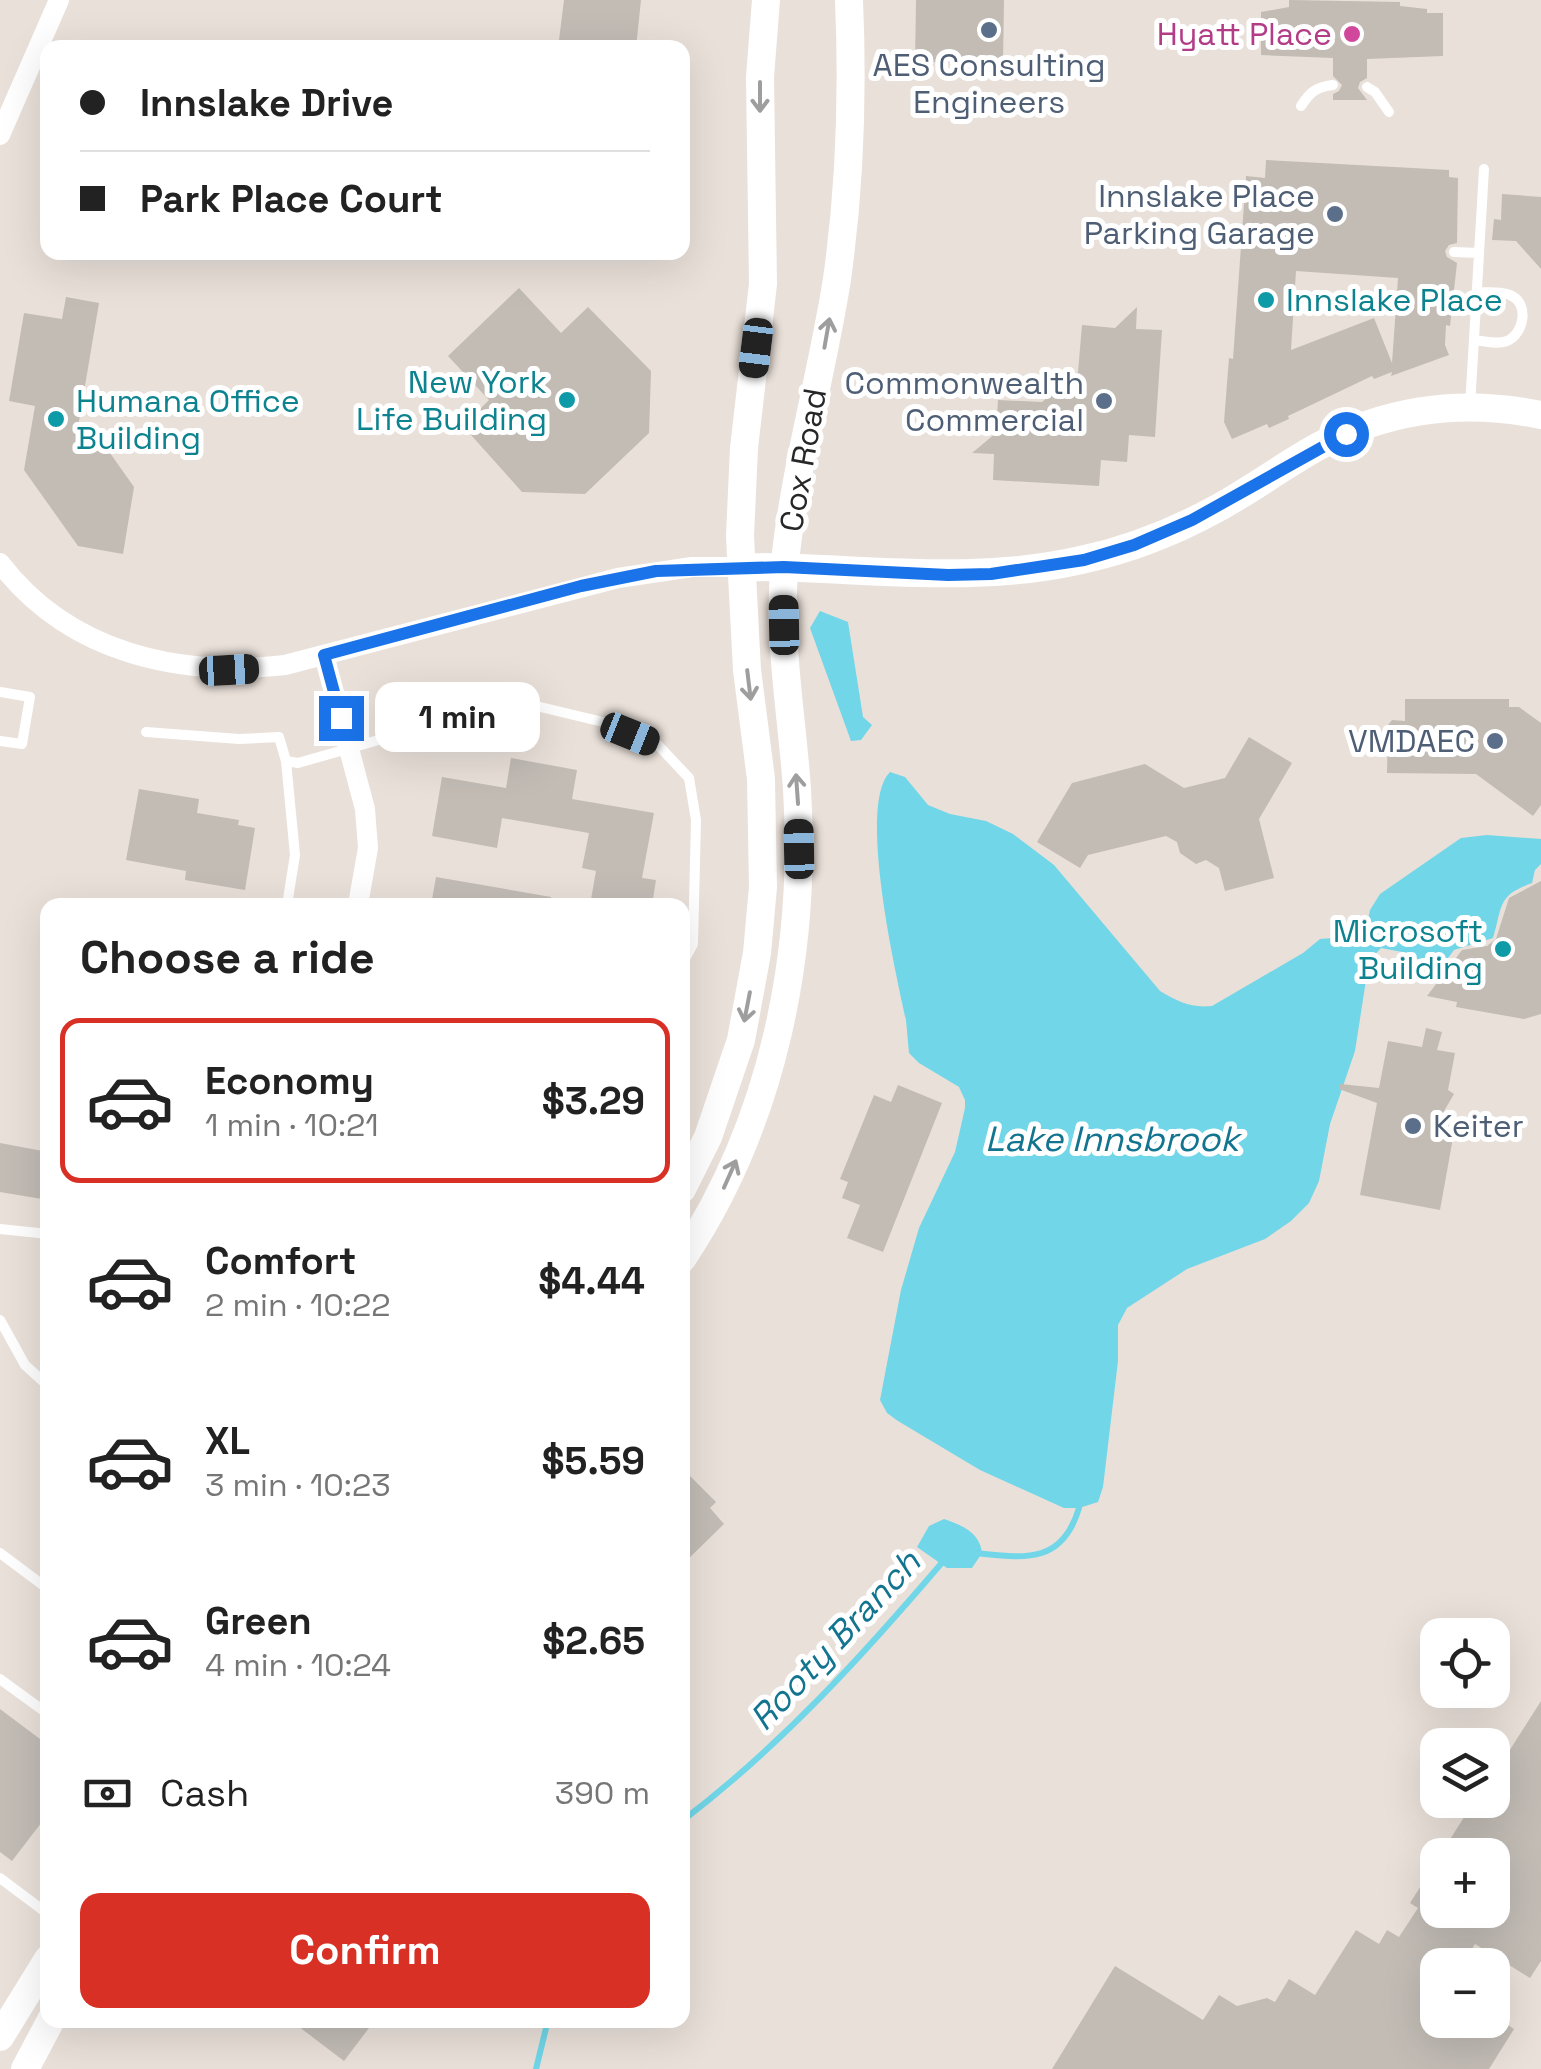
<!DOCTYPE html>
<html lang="en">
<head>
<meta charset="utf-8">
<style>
	:root { --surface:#fff; --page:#f2f2f2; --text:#222; --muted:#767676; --line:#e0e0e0; --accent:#d93025 }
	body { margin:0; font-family:"Space Grotesk",sans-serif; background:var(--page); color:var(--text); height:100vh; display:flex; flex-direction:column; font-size:38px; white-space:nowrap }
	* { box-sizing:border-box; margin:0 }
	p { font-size:32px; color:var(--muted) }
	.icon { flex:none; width:55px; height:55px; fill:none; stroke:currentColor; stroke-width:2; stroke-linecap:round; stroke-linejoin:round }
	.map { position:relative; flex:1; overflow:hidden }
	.drawer { position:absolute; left:40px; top:898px; width:650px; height:1130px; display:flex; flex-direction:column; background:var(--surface); border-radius:20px; box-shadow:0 10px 40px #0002 }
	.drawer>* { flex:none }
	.hud { position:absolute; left:40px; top:40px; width:650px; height:220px; border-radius:20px; box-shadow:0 10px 40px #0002; display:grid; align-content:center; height:220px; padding:0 40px; background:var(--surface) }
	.tools { position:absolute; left:1420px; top:1618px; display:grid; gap:20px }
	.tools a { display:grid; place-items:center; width:90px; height:90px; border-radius:20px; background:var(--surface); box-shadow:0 10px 40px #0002; font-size:50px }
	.end { position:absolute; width:45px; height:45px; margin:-22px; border:12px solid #1a73e8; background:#fff; box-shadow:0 0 0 5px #fff }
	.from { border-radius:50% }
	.bubble { position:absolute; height:70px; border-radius:20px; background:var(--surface); box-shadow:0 10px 40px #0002; font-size:32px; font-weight:800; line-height:70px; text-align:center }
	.car { position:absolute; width:30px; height:60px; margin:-30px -15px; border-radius:12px; box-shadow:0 0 8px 2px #0007; background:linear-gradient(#222 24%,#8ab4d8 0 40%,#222 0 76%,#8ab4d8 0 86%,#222 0) }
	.hud b { display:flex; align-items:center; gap:35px; height:95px; font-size:38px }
	.hud b+b { border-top:2px solid var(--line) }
	.hud i { width:25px; height:25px; background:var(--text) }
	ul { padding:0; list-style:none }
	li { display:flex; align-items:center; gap:30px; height:165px; margin:0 20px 15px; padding:0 20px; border:5px solid transparent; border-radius:20px }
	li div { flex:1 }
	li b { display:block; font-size:38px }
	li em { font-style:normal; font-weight:800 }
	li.active { border-color:var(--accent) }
	li>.icon { width:90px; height:90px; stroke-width:1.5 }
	h2 { padding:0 40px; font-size:45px; line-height:120px }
	.pay { display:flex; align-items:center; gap:25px; height:110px; padding:0 40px; font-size:38px }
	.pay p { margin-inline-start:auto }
	.primary-button { display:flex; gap:20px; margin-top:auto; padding:20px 40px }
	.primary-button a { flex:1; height:115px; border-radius:20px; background:var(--accent); color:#fff; font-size:40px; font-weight:800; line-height:115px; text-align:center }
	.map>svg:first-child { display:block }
	.water { fill:#70d6e8 }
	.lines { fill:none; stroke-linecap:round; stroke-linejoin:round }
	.stream { stroke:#70d6e8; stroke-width:6 }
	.building { fill:#c2bcb5; fill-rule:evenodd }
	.lane { stroke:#fff; stroke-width:10 }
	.street { stroke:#fff; stroke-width:20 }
	.secondary { stroke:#fff; stroke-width:28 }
	.oneway { stroke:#9e9e9e }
	.route { stroke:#1a73e8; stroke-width:12 }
	.service-dot { fill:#5c6f8a; stroke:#fff; stroke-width:4 }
	.hotel-dot { fill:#d1479c; stroke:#fff; stroke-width:4 }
	.culture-dot { fill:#0f9aa8; stroke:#fff; stroke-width:4 }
	.labels { text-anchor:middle; stroke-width:10; stroke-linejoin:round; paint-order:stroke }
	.hotel-label { font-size:32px; fill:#b23c85; stroke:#fff; text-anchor:end }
	.service-label { font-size:32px; fill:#4e5e75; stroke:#fff; text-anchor:end }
	.culture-label { font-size:32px; fill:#0d838f; stroke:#fff; text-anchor:start }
	.street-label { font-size:32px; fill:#272727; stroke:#fff }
	.water-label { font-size:35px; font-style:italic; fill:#13748f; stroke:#fff }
</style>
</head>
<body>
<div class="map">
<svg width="1541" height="2069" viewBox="0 0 1541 2069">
	<rect width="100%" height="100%" fill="#e9e0d9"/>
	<path class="water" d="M820 611 848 622 863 717 872 725 861 740 851 741 810 628Z
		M890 772 905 777 928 805 950 814 986 821 1013 834 1054 865 1160 991C1179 1002 1190 1008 1212 1006L1303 953 1320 939 1333 938 1359 943 1364 939 1370 910 1380 894 1461 838 1487 835 1541 839V864L1535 870 1532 883C1497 896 1503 905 1493 938L1454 950 1445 962H1420L1413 954 1381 948 1369 961 1355 1051 1330 1124 1319 1181 1309 1203 1291 1221 1265 1239 1187 1269 1127 1308 1118 1325V1361L1103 1487 1098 1502 1079 1508H1064L980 1470 898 1421 887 1413 880 1400 901 1290 919 1228 955 1152 965 1108V1100L959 1087 919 1063 909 1053 906 1020C896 974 857 805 890 772Z
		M944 1519C961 1525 980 1532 982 1553L972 1568H947L917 1547 929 1526Z"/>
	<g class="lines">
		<path class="stream" d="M975 1553C1024 1558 1062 1565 1079 1508
			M682 1821C782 1745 865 1653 946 1558
			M536 2069 548 2020"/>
	</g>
	<path class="building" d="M564 0H641L636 48H558Z
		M916 0H1004L1003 63 915 62Z
		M1289 0 1400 2V6L1427 9V13H1443V56L1367 59V78L1360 82 1358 88 1367 100H1333V94L1339 91 1342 85 1333 76V58L1261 55V12L1289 7Z
		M1266 160 1449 170V177L1458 178 1457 243 1449 245 1445 251 1447 257 1457 263 1450 326 1446 325 1445 345 1449 355 1391 376 1392 372 1374 379 1372 376 1288 416 1289 419 1269 428 1267 424 1232 439 1224 422 1229 358 1233 359 1246 176 1265 178ZM1296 271 1398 278 1392 363 1374 318 1291 350Z
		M1502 194 1541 197V269L1516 241 1492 240 1494 219 1501 220Z
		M519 288 561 333 588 307 651 371 649 433 585 494 522 492 463 426 489 400 448 356Z
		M66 297 99 303 77 433 98 436 134 487 123 554 78 546 24 470 35 406 9 401 24 313 62 319Z
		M1137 307 1136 329 1162 330 1155 437 1129 435 1127 462 1101 460 1099 486 993 480 994 454 972 453 996 433 998 400 1042 402 1078 372 1082 325 1115 328Z
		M1405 699H1509V707H1519L1541 723V805L1533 816 1476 774 1387 773 1388 725 1392 720 1405 721Z
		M1249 737 1292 763 1259 819 1274 878 1225 891 1219 868 1206 860 1196 864 1180 853 1177 842 1166 836 1088 855 1080 868 1037 842 1072 783 1145 764 1184 788 1225 778Z
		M511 758 577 770 572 799 654 813 642 878 656 880 652 905H590L596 871 582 868 589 833 502 818 497 848 432 836 442 777 506 788Z
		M139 789 199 799 197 813 239 820 238 825 255 828 245 890 185 880 186 871 126 860Z
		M436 877 551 897 550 905H431Z
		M1541 881V1014L1524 1019 1456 1007 1457 1002 1427 996 1462 950 1487 946 1496 939 1509 898Z
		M1426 1028 1442 1032 1437 1050 1455 1053 1448 1090 1454 1094 1440 1118 1456 1121 1440 1210 1360 1195 1377 1103 1339 1089 1340 1084 1379 1088 1388 1041 1422 1047Z
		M898 1085 942 1103 883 1252 847 1238 860 1205 842 1198 848 1182 840 1179 874 1095 891 1102Z
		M0 1143 48 1152V1200L0 1192Z
		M682 1468 716 1502 710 1508 724 1524 682 1565Z
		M1541 1701V1961L1530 1978 1475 1944 1462 1965H1438V2020H1500L1514 2029 1489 2069H1052L1115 1966 1203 2020 1219 1995 1237 2006 1267 1998 1275 2002 1289 1979 1315 1995 1356 1930 1379 1944 1387 1930 1399 1937 1418 1908 1410 1903 1438 1859V1910H1492V1855H1440L1475 1800H1492V1778Z
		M0 1709 48 1745V1814L12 1861 0 1852Z
		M290 2020H375L344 2061Z"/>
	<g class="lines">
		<path class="lane" d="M1367 87 1375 92 1389 112
			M1301 106C1310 92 1316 87 1333 85
			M1454 252 1479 253
			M1474 340C1485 341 1496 345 1507 341 1524 334 1530 303 1510 295 1501 291 1486 293 1477 292
			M1470 407 1484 169
			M0 692 30 697 22 744 0 741
			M146 732 239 739 279 737 286 761 298 763 466 715 532 705 603 722 658 745 689 778 696 820 693 944 682 964
			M286 761 295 855 287 905
			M0 1229 48 1234
			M0 1320 25 1365 46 1384 48 1379
			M0 1553 48 1589
			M0 1679 48 1714
			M0 1878 48 1914"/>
		<path class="street" d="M0 135 59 0
			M0 563C69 653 178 677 285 665L618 578 692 567H740
			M324 655 365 809 368 848 358 905"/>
		<path class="secondary" d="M740 567C854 566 968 586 1081 560 1128 550 1174 532 1216 509 1266 482 1313 442 1369 424 1425 405 1483 403 1541 415
			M682 1189 708 1137 741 1040 757 953 763 887 761 779 747 670 740 536 744 448 763 284 760 77 766 0
			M682 1259C774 1121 807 952 797 789 792 715 777 637 785 562 795 466 822 375 837 279 850 187 853 93 849 0
			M0 2037 48 1959
			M25 2069 51 2020"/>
	</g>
	<defs><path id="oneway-shaft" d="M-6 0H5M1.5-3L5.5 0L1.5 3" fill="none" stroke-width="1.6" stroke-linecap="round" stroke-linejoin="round" transform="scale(2.5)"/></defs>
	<g class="oneway">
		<use href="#oneway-shaft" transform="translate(760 97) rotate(90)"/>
		<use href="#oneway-shaft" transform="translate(827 333) rotate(-80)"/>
		<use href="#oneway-shaft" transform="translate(749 685) rotate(83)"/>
		<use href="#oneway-shaft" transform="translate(797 789) rotate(-94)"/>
		<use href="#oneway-shaft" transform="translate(747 1007) rotate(101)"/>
		<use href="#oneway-shaft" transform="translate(730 1174) rotate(-66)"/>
	</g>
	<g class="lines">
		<path class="route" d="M341 718 324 655 581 586 656 571 784 567 948 575 991 574 1084 560 1134 545 1192 520 1346 434"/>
	</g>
	<g class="service-dot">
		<circle cx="989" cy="30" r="10"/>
		<circle cx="1335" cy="214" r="10"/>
		<circle cx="1104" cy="401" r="10"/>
		<circle cx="1495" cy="741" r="10"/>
		<circle cx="1413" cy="1126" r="10"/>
	</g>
	<circle class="hotel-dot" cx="1352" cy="34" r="10"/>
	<g class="culture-dot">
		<circle cx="1266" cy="300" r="10"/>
		<circle cx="567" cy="400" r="10"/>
		<circle cx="56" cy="419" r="10"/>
		<circle cx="1503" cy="949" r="10"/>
	</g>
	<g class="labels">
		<g class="hotel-label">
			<text x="1332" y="45">Hyatt Place</text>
		</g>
		<g class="service-label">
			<text x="989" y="76" text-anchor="middle">AES Consulting<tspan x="989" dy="37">Engineers</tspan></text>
			<text x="1315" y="207">Innslake Place<tspan x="1315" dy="37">Parking Garage</tspan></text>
			<text x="1084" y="394">Commonwealth<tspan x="1084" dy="37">Commercial</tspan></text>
			<text x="1475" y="752">VMDAEC</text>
			<text x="1433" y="1137" text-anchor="start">Keiter</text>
		</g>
		<g class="culture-label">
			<text x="1286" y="311">Innslake Place</text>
			<text x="547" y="393" text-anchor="end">New York<tspan x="547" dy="37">Life Building</tspan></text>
			<text x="76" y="412">Humana Office<tspan x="76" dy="37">Building</tspan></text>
			<text x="1483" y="942" text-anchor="end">Microsoft<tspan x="1483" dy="37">Building</tspan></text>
		</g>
		<g class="street-label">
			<text transform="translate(803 460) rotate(-80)" y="11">Cox Road</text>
		</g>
		<g class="water-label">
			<text x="1112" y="1151">Lake Innsbrook</text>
			<text transform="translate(835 1640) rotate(-47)" y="12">Rooty Branch</text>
		</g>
	</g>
</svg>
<div class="tools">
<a><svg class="icon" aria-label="locate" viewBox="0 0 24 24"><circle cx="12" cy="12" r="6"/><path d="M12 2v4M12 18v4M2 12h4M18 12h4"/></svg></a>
<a><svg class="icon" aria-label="layers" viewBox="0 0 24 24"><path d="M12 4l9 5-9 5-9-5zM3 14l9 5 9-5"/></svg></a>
<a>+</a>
<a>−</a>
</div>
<i class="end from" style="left:1346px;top:434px"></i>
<i class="end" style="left:341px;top:718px"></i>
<div class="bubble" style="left:375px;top:682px;width:165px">1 min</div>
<i class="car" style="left:756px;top:348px;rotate:187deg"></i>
<i class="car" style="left:784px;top:625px;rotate:359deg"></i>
<i class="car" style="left:229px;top:670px;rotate:87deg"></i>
<i class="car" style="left:630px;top:734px;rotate:112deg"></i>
<i class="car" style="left:799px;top:849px;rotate:359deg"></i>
<div class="hud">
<b><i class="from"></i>Innslake Drive</b>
<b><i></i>Park Place Court</b>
</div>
<section class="drawer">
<h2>Choose a ride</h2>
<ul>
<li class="active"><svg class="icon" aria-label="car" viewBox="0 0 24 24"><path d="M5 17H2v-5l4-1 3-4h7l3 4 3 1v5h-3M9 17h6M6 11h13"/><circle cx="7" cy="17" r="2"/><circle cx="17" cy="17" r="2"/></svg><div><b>Economy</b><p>1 min · 10:21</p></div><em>$3.29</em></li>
<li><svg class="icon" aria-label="car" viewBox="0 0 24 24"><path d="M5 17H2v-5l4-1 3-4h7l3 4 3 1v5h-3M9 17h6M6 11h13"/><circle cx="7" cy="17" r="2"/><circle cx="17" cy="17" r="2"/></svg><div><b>Comfort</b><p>2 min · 10:22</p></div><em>$4.44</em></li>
<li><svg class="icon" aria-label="car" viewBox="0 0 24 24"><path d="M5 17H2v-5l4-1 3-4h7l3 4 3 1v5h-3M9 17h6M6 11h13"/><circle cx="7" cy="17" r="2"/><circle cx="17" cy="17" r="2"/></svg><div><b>XL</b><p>3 min · 10:23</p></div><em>$5.59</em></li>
<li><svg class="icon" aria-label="car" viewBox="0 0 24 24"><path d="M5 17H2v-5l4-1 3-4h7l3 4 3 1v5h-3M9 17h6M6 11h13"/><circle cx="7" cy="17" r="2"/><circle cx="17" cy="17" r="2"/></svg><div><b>Green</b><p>4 min · 10:24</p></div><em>$2.65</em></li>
</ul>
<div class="pay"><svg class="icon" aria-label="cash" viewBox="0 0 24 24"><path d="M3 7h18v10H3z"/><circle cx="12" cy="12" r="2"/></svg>Cash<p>390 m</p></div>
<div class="primary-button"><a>Confirm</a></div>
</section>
</div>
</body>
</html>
